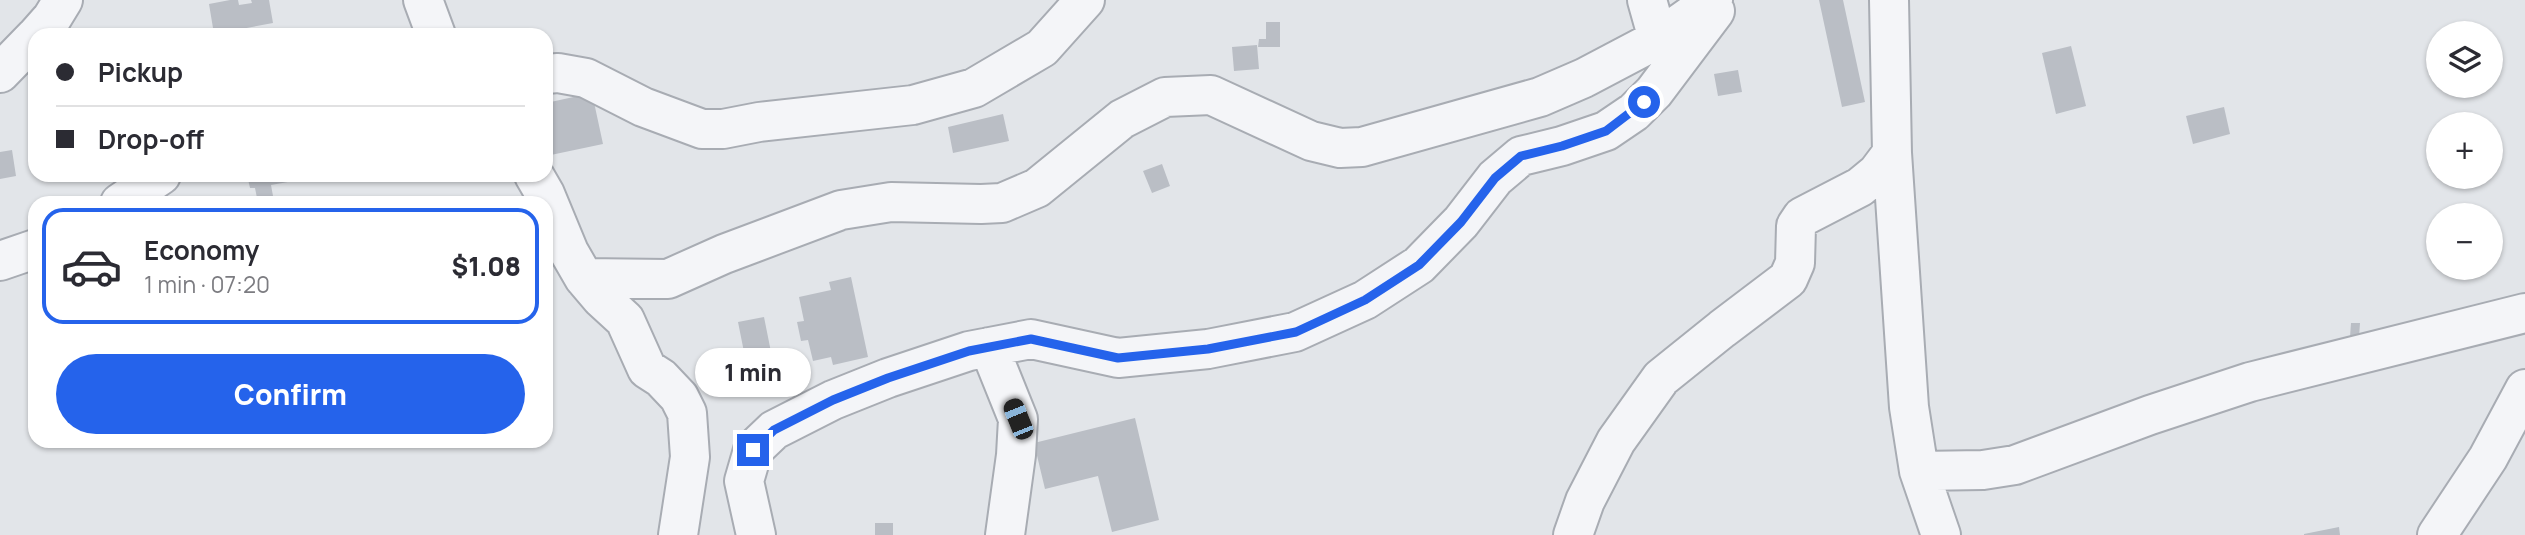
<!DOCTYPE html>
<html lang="en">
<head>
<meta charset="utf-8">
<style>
	:root { --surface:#fff; --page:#f7f7f7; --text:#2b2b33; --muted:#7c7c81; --line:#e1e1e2; --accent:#2563eb }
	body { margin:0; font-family:Manrope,sans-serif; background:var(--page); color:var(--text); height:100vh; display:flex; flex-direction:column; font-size:26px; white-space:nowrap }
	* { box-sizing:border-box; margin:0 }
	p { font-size:23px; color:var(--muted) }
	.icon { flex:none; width:38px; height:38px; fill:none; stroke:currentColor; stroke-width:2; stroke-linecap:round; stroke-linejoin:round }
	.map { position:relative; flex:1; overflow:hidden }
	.drawer { position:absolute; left:28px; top:196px; width:525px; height:252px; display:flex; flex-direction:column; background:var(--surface); border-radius:21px; box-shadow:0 2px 5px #0004 }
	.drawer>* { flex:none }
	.top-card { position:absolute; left:28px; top:28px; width:525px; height:154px; border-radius:21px; box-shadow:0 2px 5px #0004; display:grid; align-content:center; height:154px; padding:0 28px; background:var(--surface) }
	.buttons { position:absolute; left:2426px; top:21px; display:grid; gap:14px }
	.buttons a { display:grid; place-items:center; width:77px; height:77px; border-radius:50%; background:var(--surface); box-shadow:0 2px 5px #0004; font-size:35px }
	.end { position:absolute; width:32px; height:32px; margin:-16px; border:9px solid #2563eb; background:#fff; box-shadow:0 0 0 4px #fff }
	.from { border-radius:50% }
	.bubble { position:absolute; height:49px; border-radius:24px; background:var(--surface); box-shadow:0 2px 5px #0004; font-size:23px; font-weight:800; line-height:49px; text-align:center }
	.car { position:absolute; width:21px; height:42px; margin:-21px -10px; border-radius:9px; box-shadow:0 0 5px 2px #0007; background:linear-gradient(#222 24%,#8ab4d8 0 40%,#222 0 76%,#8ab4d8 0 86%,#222 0) }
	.top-card b { display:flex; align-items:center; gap:24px; height:66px; font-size:26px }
	.top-card b+b { border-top:2px solid var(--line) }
	.top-card i { width:18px; height:18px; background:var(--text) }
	ul { padding:12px 0 0; list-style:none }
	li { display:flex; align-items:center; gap:21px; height:116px; margin:0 14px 10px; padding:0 14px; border:4px solid var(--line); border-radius:21px }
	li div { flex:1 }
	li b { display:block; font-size:26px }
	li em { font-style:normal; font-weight:800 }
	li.on { border-color:var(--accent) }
	li>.icon { width:63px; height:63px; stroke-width:1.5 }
	.button { display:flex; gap:14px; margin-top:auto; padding:14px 28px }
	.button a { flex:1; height:80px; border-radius:42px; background:var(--accent); color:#fff; font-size:28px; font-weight:800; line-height:80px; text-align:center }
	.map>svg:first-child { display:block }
	.building { fill:#babec5 }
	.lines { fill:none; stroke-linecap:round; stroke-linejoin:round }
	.minor-casing { stroke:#a8acb3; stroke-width:42 }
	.minor { stroke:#f4f5f8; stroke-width:38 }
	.route { stroke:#2563eb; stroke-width:9 }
</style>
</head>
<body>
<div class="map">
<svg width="2525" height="535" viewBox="0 0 2525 535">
	<rect width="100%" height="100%" fill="#e2e5e9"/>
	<path class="building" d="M230 0H238L239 5 252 3 251 0H269L273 23 214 34 209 4Z
		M1819 0H1843L1865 102 1842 107Z
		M1266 22H1280V47H1258L1259 39H1266Z
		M1257 45 1259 69 1234 71 1232 47Z
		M2071 46 2086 106 2056 114 2042 53Z
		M1738 70 1742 92 1718 96 1714 74Z
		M592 93 603 144 546 156V103Z
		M2224 107 2230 134 2193 144 2186 116Z
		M1003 114 1009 141 953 153 948 127Z
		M12 150 16 176 0 179V152Z
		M1162 164 1170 186 1152 193 1143 171Z
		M247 175H298L299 180 271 185 273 196 257 198 255 188H250Z
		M851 277 868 357 833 365 831 357 813 361 808 340 801 341 797 322 804 321 799 297 831 290 829 282Z
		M764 317 772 357 746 362 738 322Z
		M2351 323H2360L2359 337H2350Z
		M1135 418 1159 520 1112 532 1098 476 1045 489 1034 443Z
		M875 523H893V535H875Z
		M2339 527 2340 535H2304V534Z"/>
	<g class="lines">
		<defs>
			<path id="minor" d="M423 0 436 35
				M1647 0 1658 39
				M1889 0 1892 153 1909 407 1919 471 1941 535
				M37 35 52 18 63 0
				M0 73 35 37
				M546 74 558 73 586 78 643 107 702 129H723L759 122 913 105 974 88 1042 48 1085 0
				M534 175 545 194 569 252 584 278 601 298 625 320 647 369 661 378 679 397 687 413 690 457 678 535
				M120 203 161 175
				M0 261 35 249
				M584 278 668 279 724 254 841 210 891 202 981 204 1002 203 1037 188 1122 119 1165 97 1211 95 1311 141 1340 148 1362 147 1540 97 1584 78 1658 39 1713 0
				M989 347 1018 419 1016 455 1005 535
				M1919 471 1983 470 2015 465 2150 415 2250 382 2525 313
				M756 535 744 481 753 450 774 430 833 400 888 378 969 351 1031 339 1118 358 1208 349 1295 332 1365 300 1419 265 1461 222 1495 178 1521 156 1562 146 1606 131 1634 112 1654 92 1715 11
				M1573 535 1585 501 1616 441 1661 378 1722 329 1788 279 1795 263 1796 226 1802 217 1860 187 1877 173 1892 153
				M2437 535 2488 458 2525 389"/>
		</defs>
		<use href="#minor" class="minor-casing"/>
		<use href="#minor" class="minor"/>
	</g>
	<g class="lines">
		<path class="route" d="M753 450 774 430 833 400 888 378 969 351 1031 339 1118 358 1208 349 1296 332 1365 300 1419 265 1461 222 1495 178 1521 156 1562 146 1606 131 1644 102"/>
	</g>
</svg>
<div class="buttons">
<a><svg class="icon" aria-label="layers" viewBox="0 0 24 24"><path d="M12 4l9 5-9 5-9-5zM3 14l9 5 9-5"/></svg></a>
<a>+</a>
<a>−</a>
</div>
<i class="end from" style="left:1644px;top:102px"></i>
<i class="end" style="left:753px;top:450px"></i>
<div class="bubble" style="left:695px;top:348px;width:116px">1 min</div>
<i class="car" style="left:1018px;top:419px;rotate:338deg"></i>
<div class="top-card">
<b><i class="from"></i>Pickup</b>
<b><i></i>Drop-off</b>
</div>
<section class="drawer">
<ul>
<li class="on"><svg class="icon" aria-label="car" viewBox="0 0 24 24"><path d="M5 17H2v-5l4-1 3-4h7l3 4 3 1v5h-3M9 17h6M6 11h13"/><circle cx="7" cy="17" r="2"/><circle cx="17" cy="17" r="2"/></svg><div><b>Economy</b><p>1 min · 07:20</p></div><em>$1.08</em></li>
</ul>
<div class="button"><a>Confirm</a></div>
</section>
</div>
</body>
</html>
